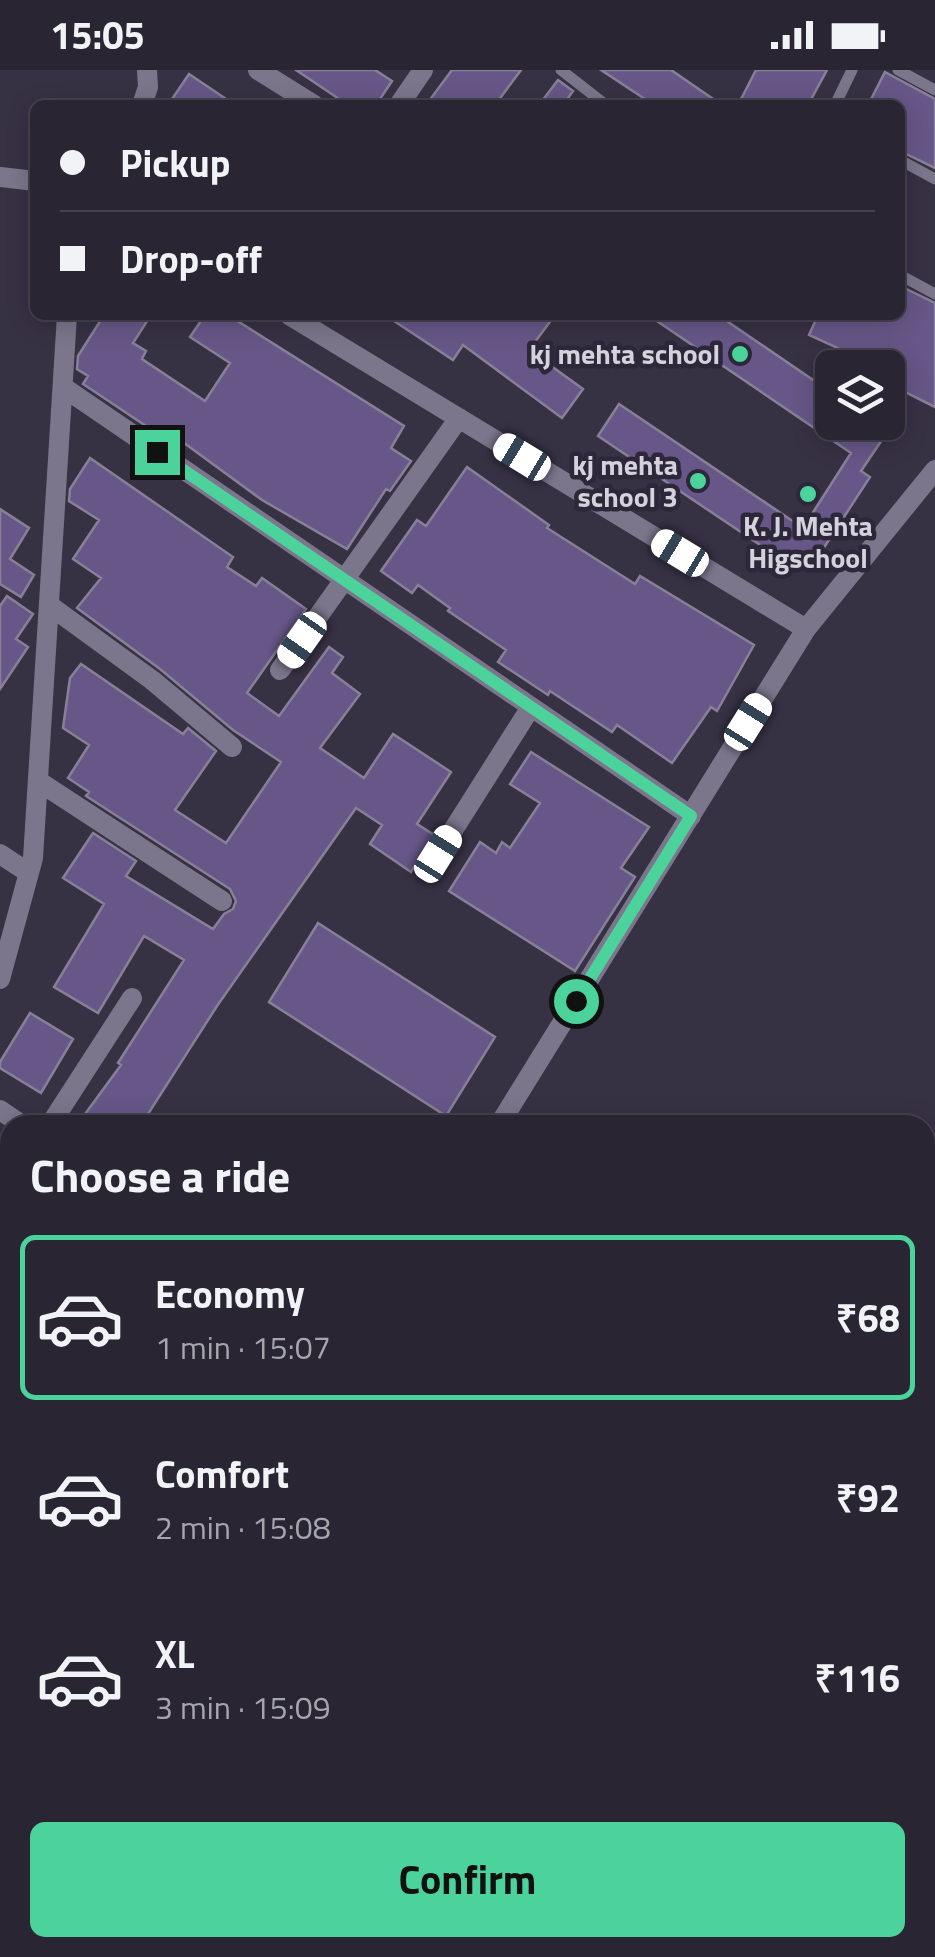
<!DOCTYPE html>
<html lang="en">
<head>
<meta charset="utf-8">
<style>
	:root { --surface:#292533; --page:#35313f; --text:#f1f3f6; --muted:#a5a5ac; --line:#45424e; --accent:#4cd39b }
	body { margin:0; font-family:"Titillium Web",sans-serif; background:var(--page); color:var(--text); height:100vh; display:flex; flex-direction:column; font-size:38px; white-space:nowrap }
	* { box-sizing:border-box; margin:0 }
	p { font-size:32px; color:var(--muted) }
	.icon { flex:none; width:55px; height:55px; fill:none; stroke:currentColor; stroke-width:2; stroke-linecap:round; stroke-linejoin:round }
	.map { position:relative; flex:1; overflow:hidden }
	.panel { position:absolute; left:0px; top:1045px; width:935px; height:842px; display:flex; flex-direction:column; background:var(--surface); border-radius:30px 30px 0 0; box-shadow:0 5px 25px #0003,0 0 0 2px var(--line) }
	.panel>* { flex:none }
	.guide { position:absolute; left:30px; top:30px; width:875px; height:220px; border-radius:15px; box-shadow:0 5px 25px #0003,0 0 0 2px var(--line); display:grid; align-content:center; height:220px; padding:0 30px; background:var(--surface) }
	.buttons { position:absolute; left:815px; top:280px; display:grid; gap:20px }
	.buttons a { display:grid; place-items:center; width:90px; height:90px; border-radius:15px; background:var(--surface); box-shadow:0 5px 25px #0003,0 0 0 2px var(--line); font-size:50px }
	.end { position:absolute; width:45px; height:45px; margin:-22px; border:12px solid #4cd39b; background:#111; box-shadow:0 0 0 5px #111 }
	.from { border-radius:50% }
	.car { position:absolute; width:30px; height:60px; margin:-30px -15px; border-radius:12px; box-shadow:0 0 8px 2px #0007; background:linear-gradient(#fff 24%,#345 0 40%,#fff 0 76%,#345 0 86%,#fff 0) }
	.guide b { display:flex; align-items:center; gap:35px; height:95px; font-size:38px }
	.guide b+b { border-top:2px solid var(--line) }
	.guide i { width:25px; height:25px; background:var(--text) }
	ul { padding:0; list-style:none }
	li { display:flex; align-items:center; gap:30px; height:165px; margin:0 20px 15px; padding:0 10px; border:5px solid transparent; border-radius:15px }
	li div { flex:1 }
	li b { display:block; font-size:38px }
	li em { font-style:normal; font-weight:700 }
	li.current { border-color:var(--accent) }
	li>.icon { width:90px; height:90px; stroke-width:1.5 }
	h2 { padding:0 30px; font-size:45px; line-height:120px }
	.cta { display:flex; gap:20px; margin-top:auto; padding:20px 30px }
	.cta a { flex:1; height:115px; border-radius:15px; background:var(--accent); color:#111; font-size:40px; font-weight:700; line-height:115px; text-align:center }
	.status { display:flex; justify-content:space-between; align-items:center; height:70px; padding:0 50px; background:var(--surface); direction:ltr }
	.status svg { height:28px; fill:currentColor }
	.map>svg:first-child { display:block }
	.building { fill:#675788; stroke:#878097; stroke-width:2.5 }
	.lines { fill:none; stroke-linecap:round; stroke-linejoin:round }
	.lane { stroke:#7c768c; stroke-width:11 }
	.street { stroke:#7c768c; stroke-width:20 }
	.route { stroke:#4cd39b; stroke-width:12 }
	.poi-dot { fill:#4cd39b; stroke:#2d273a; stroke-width:4 }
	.labels { text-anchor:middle; stroke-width:9; stroke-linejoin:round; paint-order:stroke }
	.poi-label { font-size:28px; font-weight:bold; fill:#d5d2de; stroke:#2d273a; text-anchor:end }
</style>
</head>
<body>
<div class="status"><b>15:05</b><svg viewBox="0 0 49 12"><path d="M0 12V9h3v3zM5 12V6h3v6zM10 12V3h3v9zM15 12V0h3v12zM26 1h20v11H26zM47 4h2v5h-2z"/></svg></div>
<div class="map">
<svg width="935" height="1887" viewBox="0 0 935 1887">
	<rect width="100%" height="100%" fill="#373144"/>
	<path class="building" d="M296 0H375L392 11 376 35H348Z
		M452 0H521L495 35H426Z
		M601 0H671L722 35H654Z
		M756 0H827L808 35H738Z
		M885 2 935 29V98L900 81V35H868Z
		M189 4 235 35H168Z
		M558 10 573 21 563 35H539Z
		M900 216 935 233V337L891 315 896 305 888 298H881L809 265 818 245H900Z
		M104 245H151L133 273 146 281 142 289 205 331 230 293 190 267 205 245H228L404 356 391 378 411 391 390 421 386 419 347 479 262 430 180 370 176 376 83 314 88 306 77 299 78 286Z
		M385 245H555L529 280 583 319 562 348 463 275 453 290Z
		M648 245H718L832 323V352H876L888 361 861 401 870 407 810 499 782 481 778 487 598 366 619 334 803 458 851 383Z
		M90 388 233 487 227 497 256 516 262 508 306 539 247 623 279 646 329 577 343 587 332 603 360 624 320 678 364 708 393 664 451 702 417 754 434 765 411 802 370 774 382 755 356 738 217 936 141 1055H77L121 995 118 993 184 890 144 866 98 943 54 917 104 834 63 808 93 763 136 791 126 806 213 859 224 844 233 839 236 831 230 819 86 726 89 722 68 708 89 675 63 658 70 608 81 594 183 664 188 658 216 681 175 740 226 773 281 692 233 660 160 599 77 538 101 508 73 489 99 450 69 431 70 419Z
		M467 397 549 455 547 458 635 514 640 506 754 575 717 641 711 637 672 693 617 655 612 662 550 621 548 625 498 592 506 580 448 541 450 538 418 515 412 523 381 501 417 450 426 456Z
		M0 439 29 458 10 489 34 505 21 527 0 514Z
		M7 526 33 544 16 569 28 577 0 619V536Z
		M531 682 649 757 621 798 635 807 575 901 449 821 480 772 496 783 502 772 510 778 540 733 510 714Z
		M318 853 495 967 446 1046 269 932Z
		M30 943 73 969 41 1023 0 998V992Z"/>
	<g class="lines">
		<path class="lane" d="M561 0 606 35
			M898 0 935 20
			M835 35 852 0
			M900 90 935 109
			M900 205 935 224"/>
		<path class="street" d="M258 0 314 35
			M142 35 148 17 147 0
			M399 35 423 0
			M0 107 35 111
			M289 245 806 559 935 400
			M63 317 691 746
			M49 535 152 610 232 677
			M280 600 459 348
			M38 711 222 831
			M0 784 29 803
			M438 784 531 637
			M0 909 33 788 67 245
			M0 1040 22 1055
			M50 1055 132 928
			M499 1055 806 559
			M0 1282 10 1287
			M0 1375 10 1358
			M925 1614 935 1620
			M0 1656 10 1638
			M350 1878 356 1887
			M17 1887 22 1878
			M725 1887 730 1878"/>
	</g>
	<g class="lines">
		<path class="route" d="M157 382 691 746 576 931"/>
	</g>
	<g class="poi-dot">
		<circle cx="740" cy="284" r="10"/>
		<circle cx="698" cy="411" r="10"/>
		<circle cx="808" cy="424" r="10"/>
	</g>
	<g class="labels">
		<g class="poi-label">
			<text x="720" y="294">kj mehta school</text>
			<text x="678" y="405">kj mehta<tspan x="678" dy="32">school 3</tspan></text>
			<text x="808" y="466" text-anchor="middle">K. J. Mehta<tspan x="808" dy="32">Higschool</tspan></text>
		</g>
	</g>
</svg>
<div class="buttons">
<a><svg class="icon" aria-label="layers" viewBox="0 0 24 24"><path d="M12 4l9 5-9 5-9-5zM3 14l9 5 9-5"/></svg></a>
</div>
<i class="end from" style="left:576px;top:931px"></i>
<i class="end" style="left:157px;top:382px"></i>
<i class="car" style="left:522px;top:387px;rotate:301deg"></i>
<i class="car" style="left:680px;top:483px;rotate:301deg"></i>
<i class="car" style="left:302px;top:570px;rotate:215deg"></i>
<i class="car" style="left:748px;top:652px;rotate:32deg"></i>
<i class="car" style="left:438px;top:784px;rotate:32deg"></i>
<div class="guide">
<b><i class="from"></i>Pickup</b>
<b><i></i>Drop-off</b>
</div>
<section class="panel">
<h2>Choose a ride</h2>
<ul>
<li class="current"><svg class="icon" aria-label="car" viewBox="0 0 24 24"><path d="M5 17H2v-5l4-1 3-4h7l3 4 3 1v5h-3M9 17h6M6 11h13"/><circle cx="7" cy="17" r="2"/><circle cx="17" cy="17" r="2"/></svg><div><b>Economy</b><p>1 min · 15:07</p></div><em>₹68</em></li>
<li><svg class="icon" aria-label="car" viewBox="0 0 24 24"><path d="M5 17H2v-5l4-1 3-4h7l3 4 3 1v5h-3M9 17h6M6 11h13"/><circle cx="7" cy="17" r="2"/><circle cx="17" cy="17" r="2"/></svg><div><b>Comfort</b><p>2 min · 15:08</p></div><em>₹92</em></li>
<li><svg class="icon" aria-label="car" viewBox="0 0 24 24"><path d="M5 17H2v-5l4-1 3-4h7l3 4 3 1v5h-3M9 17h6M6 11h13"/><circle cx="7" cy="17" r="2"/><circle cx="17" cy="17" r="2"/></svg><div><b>XL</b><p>3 min · 15:09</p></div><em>₹116</em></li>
</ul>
<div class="cta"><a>Confirm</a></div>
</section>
</div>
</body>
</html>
